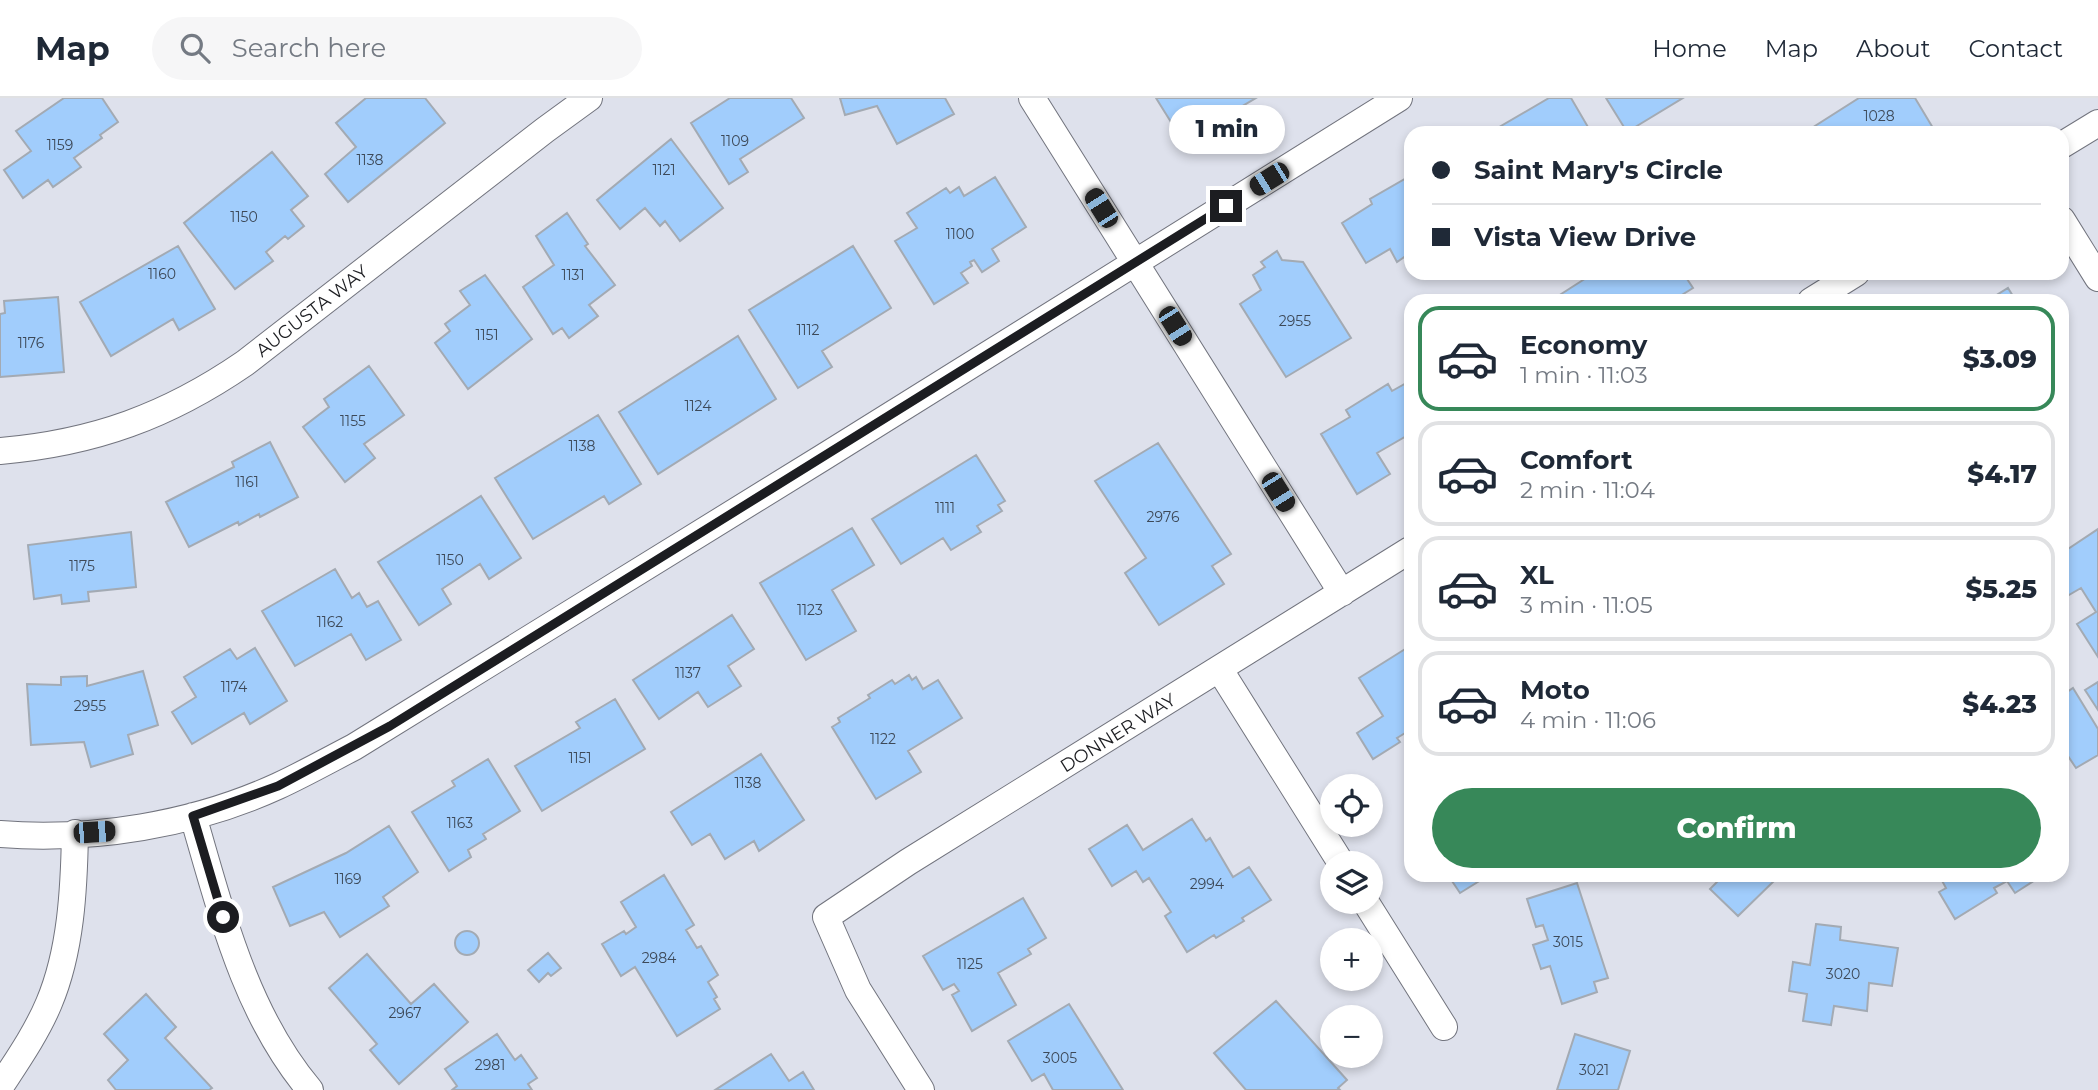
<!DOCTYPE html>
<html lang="en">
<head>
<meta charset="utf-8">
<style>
	:root { --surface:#fff; --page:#f6f6f7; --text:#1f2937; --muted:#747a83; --line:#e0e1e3; --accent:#378859 }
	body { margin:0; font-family:Montserrat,sans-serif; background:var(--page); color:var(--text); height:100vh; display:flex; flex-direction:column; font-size:26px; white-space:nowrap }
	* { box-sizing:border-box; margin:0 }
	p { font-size:23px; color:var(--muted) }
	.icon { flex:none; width:38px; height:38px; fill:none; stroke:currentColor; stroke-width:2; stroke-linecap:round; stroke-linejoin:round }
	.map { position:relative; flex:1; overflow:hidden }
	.details { position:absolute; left:1404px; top:196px; width:665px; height:588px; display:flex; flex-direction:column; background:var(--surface); border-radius:21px; box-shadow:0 4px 10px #0003 }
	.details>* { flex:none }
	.guide { position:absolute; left:1404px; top:28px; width:665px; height:154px; border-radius:21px; box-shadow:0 4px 10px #0003; display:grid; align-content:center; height:154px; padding:0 28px; background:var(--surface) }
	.controls { position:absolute; left:1320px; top:676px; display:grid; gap:14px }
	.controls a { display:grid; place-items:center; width:63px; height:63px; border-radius:50%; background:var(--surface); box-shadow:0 4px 10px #0003; font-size:35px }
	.end { position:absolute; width:32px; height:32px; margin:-16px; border:9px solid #1c1d21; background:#fff; box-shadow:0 0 0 4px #fff }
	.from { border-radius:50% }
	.bubble { position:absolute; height:49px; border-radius:24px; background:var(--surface); box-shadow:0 4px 10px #0003; font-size:23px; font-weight:800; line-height:49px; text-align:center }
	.car { position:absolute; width:21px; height:42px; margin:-21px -10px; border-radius:9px; box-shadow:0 0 5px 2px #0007; background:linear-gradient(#222 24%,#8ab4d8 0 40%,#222 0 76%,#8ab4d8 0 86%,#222 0) }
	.guide b { display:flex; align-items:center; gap:24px; height:66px; font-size:26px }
	.guide b+b { border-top:2px solid var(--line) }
	.guide i { width:18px; height:18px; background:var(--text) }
	ul { padding:12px 0 0; list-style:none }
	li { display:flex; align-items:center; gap:21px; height:105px; margin:0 14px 10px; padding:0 14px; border:4px solid var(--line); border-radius:21px }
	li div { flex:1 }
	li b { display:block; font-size:26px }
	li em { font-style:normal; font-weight:800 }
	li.active { border-color:var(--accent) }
	li>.icon { width:63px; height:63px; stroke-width:1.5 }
	.action { display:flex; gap:14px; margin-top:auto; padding:14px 28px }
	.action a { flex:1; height:80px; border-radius:42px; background:var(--accent); color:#fff; font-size:28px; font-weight:800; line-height:80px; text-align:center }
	header { display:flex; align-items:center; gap:42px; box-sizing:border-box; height:98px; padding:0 35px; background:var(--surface); border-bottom:2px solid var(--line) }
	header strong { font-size:33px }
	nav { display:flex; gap:38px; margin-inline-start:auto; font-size:24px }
	.search { width:490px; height:63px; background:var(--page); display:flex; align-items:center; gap:18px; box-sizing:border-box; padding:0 24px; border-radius:38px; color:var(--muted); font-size:26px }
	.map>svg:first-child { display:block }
	.building { fill:#a1cdfc; stroke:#a3aab3; stroke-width:2 }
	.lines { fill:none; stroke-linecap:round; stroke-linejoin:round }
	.minor-casing { stroke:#72747e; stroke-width:28 }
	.minor { stroke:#fff; stroke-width:26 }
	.route { stroke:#1c1d21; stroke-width:9 }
	.labels { text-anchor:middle; stroke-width:5; stroke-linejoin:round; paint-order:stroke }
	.number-label { font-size:14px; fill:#3d4958 }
	.street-label { font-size:18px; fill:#1c1d21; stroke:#fff }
</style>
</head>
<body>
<header>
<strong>Map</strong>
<div class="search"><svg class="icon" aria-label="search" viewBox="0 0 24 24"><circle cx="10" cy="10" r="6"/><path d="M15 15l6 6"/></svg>Search here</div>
<nav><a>Home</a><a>Map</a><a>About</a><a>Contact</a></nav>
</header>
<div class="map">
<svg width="2098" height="992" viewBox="0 0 2098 992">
	<rect width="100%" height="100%" fill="#dee1ec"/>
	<path class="building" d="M64 0H102L118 24 100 37 102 40 74 60 81 69 53 89 48 82 23 100 4 72 31 53 16 33Z
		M366 0H425L445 25 348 104 325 76 356 49 336 25Z
		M730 0H791L804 20 740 61 748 74 729 86 691 25Z
		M840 0H945L954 16 897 46 877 8 845 17Z
		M1156 0H1256L1217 23 1214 16 1179 37Z
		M1549 0H1571L1588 29 1577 35H1489Z
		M1606 0H1683L1627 34Z
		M1859 0H1915L1936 35H1804Z
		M671 41 723 110 680 143 665 123 660 128 645 110 620 131 597 102Z
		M272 54 308 98 291 112 304 128 288 141 285 138 266 154 273 163 235 191 184 125Z
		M1410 78V155L1397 164 1390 151 1366 165 1342 125 1372 106 1370 101Z
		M995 79 1026 129 992 151 999 163 982 174 974 162 970 164 972 168 961 175 968 185 934 206 895 143 917 130 907 115 946 90 950 95 959 89 964 98Z
		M567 115 588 146 585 148 615 187 589 207 598 218 569 240 562 230 553 236 523 189 554 167 536 138Z
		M178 148 215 211 179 232 173 221 111 258 80 204Z
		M853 148 891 210 822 253 832 269 798 290 749 212Z
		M1277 153 1282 162 1303 164 1351 240 1286 279 1240 206 1261 192 1253 177 1265 169 1261 164Z
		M1594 175H1683L1693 190 1672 203H1557L1555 200Z
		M485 177 532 241 468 291 435 245 450 233 445 226 470 207 460 193Z
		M2008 190 2016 203H1987Z
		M58 199 64 274 0 279V216L5 215 4 203Z
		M738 238 776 301 658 376 619 314Z
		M369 268 404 317 364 346 375 360 345 384 303 329 329 309 324 301Z
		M1410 283V337V336L1377 355 1390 376 1357 396 1321 336 1350 319 1346 312 1388 286 1392 293Z
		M598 317 641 386 609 406 604 398 533 441 495 380Z
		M270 344 298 399 260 419 259 416 239 427 238 424 189 449 166 404 234 369 232 364Z
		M1158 345 1231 456 1212 468 1224 486 1159 527 1125 475 1146 460 1095 383Z
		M976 357 1005 403 998 407 1002 413 977 428 981 434 951 452 943 440 901 466 872 421Z
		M481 398 521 460 489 481 480 466 442 491 451 506 419 527 378 464Z
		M852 430 874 467 832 492 856 533 806 562 760 485Z
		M2098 431V559L2077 526 2096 514 2081 490 2062 501V455Z
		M131 434 136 489 88 494 89 503 62 506 61 497 34 501 28 447Z
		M335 471 352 500 359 495 367 509 378 503 401 542 366 562 351 536 295 568 262 513Z
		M732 517 754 551 728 568 741 588 708 609 698 594 659 621 633 582Z
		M1410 548V632L1397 640 1400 644 1373 661 1357 635 1383 618 1359 580Z
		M255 550 287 603 250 626 244 615 192 646 172 614 196 599 184 579 230 551 237 561Z
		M143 573 158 627 128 637 133 656 91 669 84 644 31 647 27 586 61 587V579L87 578V588Z
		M909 577 912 582 916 579 923 591 938 582 962 620 908 653 921 674 876 701 832 629 840 624 838 620 870 600 868 597 892 582 895 586Z
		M2098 584V612L2085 592Z
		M2073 590 2098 631V657L2076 670 2062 649V592L2064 596Z
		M615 601 645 651 542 713 515 668 580 630 576 624Z
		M761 656 804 722 759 753 754 743 725 761 710 736 692 747 671 714Z
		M488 661 520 713 483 736 486 741 468 752 471 759 449 773 412 714 455 688 452 683Z
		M1192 721 1206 743 1210 740 1233 779 1249 769 1271 802 1242 820 1244 823 1216 840 1214 837 1187 854 1165 818 1171 814 1149 780 1143 784 1136 773 1112 788 1089 751 1127 727 1143 752Z
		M389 728 418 774 383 799 389 808 340 839 324 814 290 828 273 789 346 755Z
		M664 777 694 827 686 832 697 850 701 848 718 877 708 884 717 899 714 901 720 911 677 938 635 869 621 878 602 846 624 833 626 836 636 829 621 804Z
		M1448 777H1489L1460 795Z
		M1713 777H1772L1776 781 1738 818 1710 791 1718 783Z
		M1939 777H2043L2015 795 2007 783 1994 790 1997 795 1955 821 1939 794 1946 790Z
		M1577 785 1608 880 1594 884 1597 894 1562 906 1550 868 1541 871 1533 847 1548 842 1543 827 1536 829 1527 801Z
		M1023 800 1046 840 1028 851 1031 856 998 875 1016 907 972 933 952 897 959 893 954 886 943 892 923 858Z
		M1816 826 1841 829 1840 842 1898 850 1892 888 1869 885 1867 913 1834 908 1831 927 1803 923 1807 896 1789 893 1793 864 1810 867Z
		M455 845a12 12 0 1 1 24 0a12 12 0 1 1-24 0Z
		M548 855 561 870 551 878 548 875 539 884 528 872Z
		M367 856 411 906 434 886 468 924 399 986 370 952 377 946 329 890Z
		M146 896 176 929 165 940 212 990 209 992H116L108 982 128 962 104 936Z
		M1276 903 1347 982 1338 990 1340 992H1246L1214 955Z
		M1069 906 1123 992H1053L1044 976 1032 983 1008 943Z
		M497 936 515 962 521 957 537 980 528 986 532 992H452L457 988 445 971Z
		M1575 936 1630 953 1618 992H1557Z
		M771 956 789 983 803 974 814 992H715Z"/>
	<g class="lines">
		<defs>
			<path id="minor" d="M1032 0 1342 495
				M2062 47 2098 25
				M2062 122 2098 180
				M1811 203 1856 175
				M0 353C94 345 168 318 245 265L545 32 589 0
				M1220 572 1341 765
				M193 718C221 813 245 915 310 992
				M0 736C93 743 193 727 278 688 304 676 329 662 354 649L822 360 1399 0
				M1365 803 1444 929
				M0 989C17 963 37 934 49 905 71 853 74 791 75 735
				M921 992 858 892 826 819 908 764 1410 452"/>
		</defs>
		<use href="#minor" class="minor-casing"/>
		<use href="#minor" class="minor"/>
	</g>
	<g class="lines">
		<path class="route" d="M223 819 193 718 278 688 390 628 1226 108"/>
	</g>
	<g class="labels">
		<g class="number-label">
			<text x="1879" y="23">1028</text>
			<text x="735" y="48">1109</text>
			<text x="60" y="52">1159</text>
			<text x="370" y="67">1138</text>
			<text x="664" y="77">1121</text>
			<text x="244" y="124">1150</text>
			<text x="960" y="141">1100</text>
			<text x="162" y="181">1160</text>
			<text x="573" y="182">1131</text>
			<text x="1295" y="228">2955</text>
			<text x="808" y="237">1112</text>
			<text x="487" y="242">1151</text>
			<text x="31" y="250">1176</text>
			<text x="698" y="313">1124</text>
			<text x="353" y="328">1155</text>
			<text x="582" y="353">1138</text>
			<text x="247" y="389">1161</text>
			<text x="945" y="415">1111</text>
			<text x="1163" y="424">2976</text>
			<text x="450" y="467">1150</text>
			<text x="82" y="473">1175</text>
			<text x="810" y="517">1123</text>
			<text x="330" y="529">1162</text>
			<text x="688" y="580">1137</text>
			<text x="234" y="594">1174</text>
			<text x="90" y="613">2955</text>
			<text x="883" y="646">1122</text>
			<text x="580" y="665">1151</text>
			<text x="748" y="690">1138</text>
			<text x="460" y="730">1163</text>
			<text x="348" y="786">1169</text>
			<text x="1207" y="791">2994</text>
			<text x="1568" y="849">3015</text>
			<text x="659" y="865">2984</text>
			<text x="970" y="871">1125</text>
			<text x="1843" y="881">3020</text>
			<text x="405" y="920">2967</text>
			<text x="1060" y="965">3005</text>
			<text x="490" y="972">2981</text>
			<text x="1594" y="977">3021</text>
		</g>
		<g class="street-label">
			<text transform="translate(312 213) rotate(-38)" y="6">AUGUSTA WAY</text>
			<text transform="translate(1118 635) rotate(-32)" y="6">DONNER WAY</text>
		</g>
	</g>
</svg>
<div class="controls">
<a><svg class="icon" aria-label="locate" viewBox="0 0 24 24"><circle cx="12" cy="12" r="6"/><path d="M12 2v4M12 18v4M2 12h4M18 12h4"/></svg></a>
<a><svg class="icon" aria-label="layers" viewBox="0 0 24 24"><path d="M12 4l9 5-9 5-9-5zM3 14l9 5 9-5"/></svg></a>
<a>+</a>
<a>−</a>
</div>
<i class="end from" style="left:223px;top:819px"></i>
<i class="end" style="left:1226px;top:108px"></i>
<div class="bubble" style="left:1169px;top:7px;width:116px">1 min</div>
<i class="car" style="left:1269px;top:81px;rotate:238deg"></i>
<i class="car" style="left:1101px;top:110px;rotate:328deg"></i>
<i class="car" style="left:1175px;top:228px;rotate:148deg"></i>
<i class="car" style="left:1278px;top:394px;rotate:148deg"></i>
<i class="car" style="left:94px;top:734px;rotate:86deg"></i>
<div class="guide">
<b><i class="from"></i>Saint Mary's Circle</b>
<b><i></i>Vista View Drive</b>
</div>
<section class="details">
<ul>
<li class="active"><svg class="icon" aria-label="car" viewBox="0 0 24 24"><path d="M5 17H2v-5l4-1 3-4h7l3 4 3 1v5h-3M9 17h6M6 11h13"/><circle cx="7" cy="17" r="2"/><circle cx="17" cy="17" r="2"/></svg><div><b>Economy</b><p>1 min · 11:03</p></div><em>$3.09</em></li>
<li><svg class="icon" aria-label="car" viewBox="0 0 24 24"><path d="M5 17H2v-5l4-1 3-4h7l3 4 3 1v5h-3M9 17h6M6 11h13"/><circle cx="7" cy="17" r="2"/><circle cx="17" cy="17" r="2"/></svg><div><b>Comfort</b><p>2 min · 11:04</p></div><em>$4.17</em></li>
<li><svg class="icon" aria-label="car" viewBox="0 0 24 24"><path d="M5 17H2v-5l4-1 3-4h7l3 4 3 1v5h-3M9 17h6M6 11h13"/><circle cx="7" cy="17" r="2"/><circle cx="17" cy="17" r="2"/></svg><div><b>XL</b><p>3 min · 11:05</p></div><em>$5.25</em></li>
<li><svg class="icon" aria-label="car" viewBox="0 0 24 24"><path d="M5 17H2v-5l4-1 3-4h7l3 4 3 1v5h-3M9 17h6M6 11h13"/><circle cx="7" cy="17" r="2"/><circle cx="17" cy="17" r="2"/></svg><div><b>Moto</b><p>4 min · 11:06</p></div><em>$4.23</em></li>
</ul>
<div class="action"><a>Confirm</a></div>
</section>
</div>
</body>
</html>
